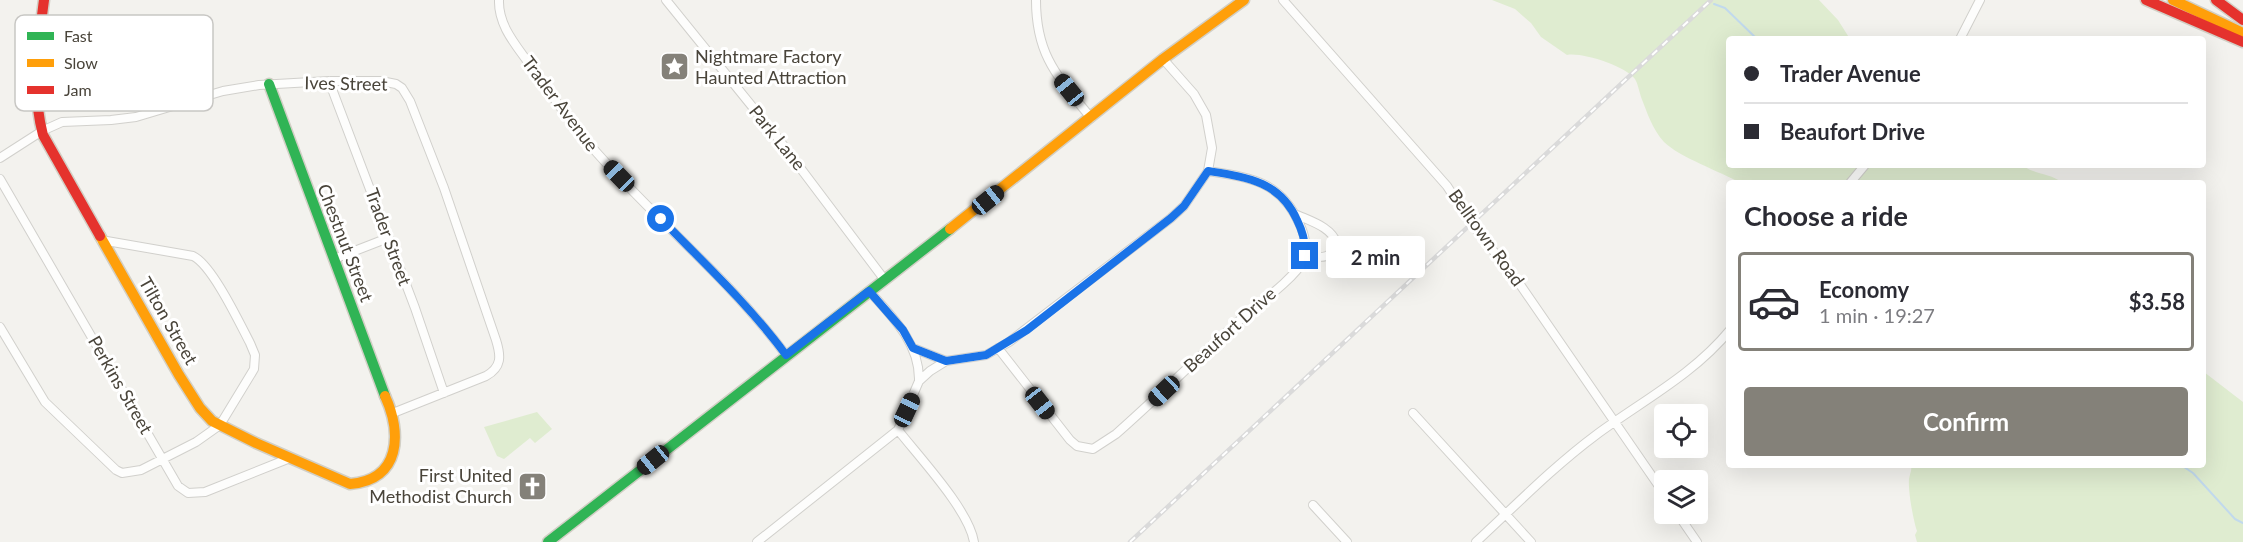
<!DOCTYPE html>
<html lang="en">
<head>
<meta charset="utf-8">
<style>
	:root { --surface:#fff; --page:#f2f2f3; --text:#2b2b33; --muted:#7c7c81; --line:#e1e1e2; --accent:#848179 }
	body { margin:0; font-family:Lato,sans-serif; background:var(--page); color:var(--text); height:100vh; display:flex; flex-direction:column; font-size:22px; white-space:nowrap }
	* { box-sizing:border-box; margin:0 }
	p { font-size:20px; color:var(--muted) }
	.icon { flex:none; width:33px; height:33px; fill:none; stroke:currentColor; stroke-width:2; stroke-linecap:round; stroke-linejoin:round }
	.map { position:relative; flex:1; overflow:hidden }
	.details { position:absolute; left:1726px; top:180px; width:480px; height:288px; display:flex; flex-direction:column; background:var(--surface); border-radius:6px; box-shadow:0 6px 24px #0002 }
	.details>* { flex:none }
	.banner { position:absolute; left:1726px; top:36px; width:480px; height:132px; border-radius:6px; box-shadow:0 6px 24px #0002; display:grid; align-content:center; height:132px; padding:0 18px; background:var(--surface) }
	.controls { position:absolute; left:1654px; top:404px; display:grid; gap:12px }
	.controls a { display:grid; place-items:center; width:54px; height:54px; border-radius:6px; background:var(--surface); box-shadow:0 6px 24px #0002; font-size:30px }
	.end { position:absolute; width:27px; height:27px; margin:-14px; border:8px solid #1a73e8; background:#fff; box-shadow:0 0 0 3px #fff }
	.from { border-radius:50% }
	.bubble { position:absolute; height:42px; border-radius:6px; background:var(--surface); box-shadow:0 6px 24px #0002; font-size:20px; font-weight:700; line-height:42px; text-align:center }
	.car { position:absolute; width:18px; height:36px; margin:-18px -9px; border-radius:8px; box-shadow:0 0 4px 2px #0007; background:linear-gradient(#222 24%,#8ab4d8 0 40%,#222 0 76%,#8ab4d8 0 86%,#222 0) }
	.banner b { display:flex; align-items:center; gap:21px; height:57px; font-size:22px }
	.banner b+b { border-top:2px solid var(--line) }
	.banner i { width:15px; height:15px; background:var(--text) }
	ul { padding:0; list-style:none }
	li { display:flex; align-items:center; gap:18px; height:99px; margin:0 12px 9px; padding:0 6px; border:3px solid transparent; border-radius:6px }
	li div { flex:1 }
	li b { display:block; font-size:22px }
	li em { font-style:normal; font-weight:700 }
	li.selected { border-color:var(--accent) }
	li>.icon { width:54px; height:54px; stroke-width:1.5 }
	h2 { padding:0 18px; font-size:27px; line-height:72px }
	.button { display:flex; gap:12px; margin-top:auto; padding:12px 18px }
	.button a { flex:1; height:69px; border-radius:6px; background:var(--accent); color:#fff; font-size:24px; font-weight:700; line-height:69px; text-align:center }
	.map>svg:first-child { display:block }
	.green { fill:#dfecd0 }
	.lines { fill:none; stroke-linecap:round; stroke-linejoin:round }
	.stream { stroke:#c1d9ed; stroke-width:2 }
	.street-casing { stroke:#d1d0cc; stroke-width:10 }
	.fast-casing { stroke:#d2cfc5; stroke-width:13 }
	.slow-casing { stroke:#d2cfc5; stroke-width:13 }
	.jam-casing { stroke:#d2cfc5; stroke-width:13 }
	.street { stroke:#fdfdfc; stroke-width:8 }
	.fast { stroke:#30b455; stroke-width:10 }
	.slow { stroke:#ff9f0a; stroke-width:10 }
	.jam { stroke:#e5322d; stroke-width:10 }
	.rail-casing { stroke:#dadada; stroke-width:4.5 }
	.rail { stroke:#fff; stroke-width:2; stroke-dasharray:7; stroke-linecap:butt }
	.route { stroke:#1a73e8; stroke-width:8 }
	.labels { text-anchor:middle; stroke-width:6; stroke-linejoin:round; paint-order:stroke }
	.poi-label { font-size:18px; fill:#49443a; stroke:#fff; text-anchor:start }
	.street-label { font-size:18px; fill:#49443a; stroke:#fff }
	.key { fill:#fff; stroke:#c8c7c4; stroke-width:1.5 }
	.key-label { font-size:16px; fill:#49443a }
</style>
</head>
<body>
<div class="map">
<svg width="2243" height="542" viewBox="0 0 2243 542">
	<rect width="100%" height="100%" fill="#f3f2ee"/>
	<path class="green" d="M1492 0H1819L1838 20 1850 39H1730V165H2022C2035 175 2050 173 2063 183H1741C1721 172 1679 157 1664 142 1652 129 1647 112 1641 97 1639 91 1638 84 1635 79 1625 66 1582 52 1567 55L1541 37 1531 23 1515 9Z
		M2204 372 2243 402V542H1917L1915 535 1917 531C1913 519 1908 491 1909 479 1910 473 1912 471 1911 465H2204Z
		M537 412 552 429 535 443 530 438 504 459 497 456 484 427Z"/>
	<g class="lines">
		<path class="stream" d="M1714 4 1725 8 1757 39
			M2181 465 2193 473 2235 519 2243 523"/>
		<defs>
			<path id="street" d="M499 0C498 27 518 47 532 68 551 94 569 121 590 145 653 218 729 278 786 355
				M666 0 780 141 884 279
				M1036 0C1036 56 1058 77 1091 118
				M1283 0 1447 186 1471 223 1519 283 1665 495
				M1960 39 1980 0
				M329 81 415 308 444 393
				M0 158 42 131 62 122 111 120 136 117 223 91 259 85 329 81H381L396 84 402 88 410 101 444 188 496 340C501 356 502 367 486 376L393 413
				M0 179 178 486 188 493 205 492 290 458
				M1850 183 1865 165
				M1295 214C1310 221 1332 227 1337 244 1329 261 1321 257 1305 256
				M334 259 388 238
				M869 291C893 317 920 344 919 381
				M0 327 45 402 116 470 122 473 141 470 196 442 220 425 254 369 255 355 250 343C239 322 212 265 193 256L101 240
				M913 348 946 361
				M998 348 1070 440 1077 446 1093 449 1116 434C1158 397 1198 357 1240 320 1256 306 1295 278 1303 261 1308 249 1305 236 1300 225 1281 181 1252 178 1208 171
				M1413 413 1531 542
				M898 430C919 457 969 510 974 542
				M1313 505 1347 542
				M1677 513 1697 542
				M757 542 898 430 919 381 930 371 946 361 986 355 1009 342 1171 218 1184 206 1208 171 1212 148 1206 115 1194 94 1163 59
				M1476 542C1515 506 1553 467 1596 435 1642 401 1693 375 1730 330"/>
			<path id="fast" d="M269 84 385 396
				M548 542 950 229"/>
			<path id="slow" d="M2173 0 2243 33
				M950 229 1163 59 1244 0
				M100 236 179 375 200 408 212 421 256 443 350 484C401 480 402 433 385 396"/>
			<path id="jam" d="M44 0C38 46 31 90 43 135L100 236
				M2146 0 2243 42
				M2216 0 2243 20"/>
		</defs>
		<use href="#street" class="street-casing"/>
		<use href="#fast" class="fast-casing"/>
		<use href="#slow" class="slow-casing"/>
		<use href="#jam" class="jam-casing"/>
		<use href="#street" class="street"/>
		<use href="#fast" class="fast"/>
		<use href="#slow" class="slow"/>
		<use href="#jam" class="jam"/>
		<defs>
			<path id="rail" d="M1130 542 1711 0"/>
		</defs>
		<use href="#rail" class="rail-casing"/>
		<use href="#rail" class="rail"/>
	</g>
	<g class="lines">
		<path class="route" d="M661 219C704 263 750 306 786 355L869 291 903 330 913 348 946 361 986 355 1027 330 1171 218 1184 206 1208 171C1246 177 1280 181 1297 220 1303 232 1306 243 1305 256"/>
	</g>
	<defs>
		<symbol id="sight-square" viewBox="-11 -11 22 22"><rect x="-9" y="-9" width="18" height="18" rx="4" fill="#848179" stroke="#fff"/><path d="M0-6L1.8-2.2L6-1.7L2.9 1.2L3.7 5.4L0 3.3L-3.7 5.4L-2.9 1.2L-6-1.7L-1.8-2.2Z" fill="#fff"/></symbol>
		<symbol id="church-square" viewBox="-11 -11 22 22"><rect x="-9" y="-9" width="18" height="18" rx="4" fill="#848179" stroke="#fff"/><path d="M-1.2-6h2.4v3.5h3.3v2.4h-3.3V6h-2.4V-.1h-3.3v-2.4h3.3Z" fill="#fff"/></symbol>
	</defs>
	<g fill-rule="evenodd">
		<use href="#sight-square" x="658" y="50" width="33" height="33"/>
		<use href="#church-square" x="516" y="470" width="33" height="33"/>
	</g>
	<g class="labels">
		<g class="poi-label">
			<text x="695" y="63">Nightmare Factory<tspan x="695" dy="21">Haunted Attraction</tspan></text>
			<text x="512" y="482" text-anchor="end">First United<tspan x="512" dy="21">Methodist Church</tspan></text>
		</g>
		<g class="street-label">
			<text transform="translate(346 84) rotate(1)" y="6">Ives Street</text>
			<text transform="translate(560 104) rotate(53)" y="6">Trader Avenue</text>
			<text transform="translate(777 138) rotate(51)" y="6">Park Lane</text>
			<text transform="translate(388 237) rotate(70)" y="6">Trader Street</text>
			<text transform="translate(1486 238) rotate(54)" y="6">Belltown Road</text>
			<text transform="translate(345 243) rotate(69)" y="6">Chestnut Street</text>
			<text transform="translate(168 321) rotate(60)" y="6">Tilton Street</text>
			<text transform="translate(1230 330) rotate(-42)" y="6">Beaufort Drive</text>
			<text transform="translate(120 385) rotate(60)" y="6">Perkins Street</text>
		</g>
	</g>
	<rect x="15" y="15" width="198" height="96" rx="9" class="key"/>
	<rect x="27" y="32" width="27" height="8" fill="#30b455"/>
	<rect x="27" y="59" width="27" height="8" fill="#ff9f0a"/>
	<rect x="27" y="86" width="27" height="8" fill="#e5322d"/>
	<g class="key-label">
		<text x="64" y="42">Fast</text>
		<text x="64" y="69">Slow</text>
		<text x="64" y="96">Jam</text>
	</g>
</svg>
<div class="controls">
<a><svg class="icon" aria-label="locate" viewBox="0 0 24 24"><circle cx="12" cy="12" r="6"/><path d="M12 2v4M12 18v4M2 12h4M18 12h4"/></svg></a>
<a><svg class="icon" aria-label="layers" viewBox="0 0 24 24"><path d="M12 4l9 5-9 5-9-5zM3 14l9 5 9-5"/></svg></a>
</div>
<i class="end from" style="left:661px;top:219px"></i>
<i class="end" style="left:1305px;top:256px"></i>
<div class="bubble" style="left:1326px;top:236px;width:99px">2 min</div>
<i class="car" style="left:1069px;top:90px;rotate:321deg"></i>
<i class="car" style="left:619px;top:176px;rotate:316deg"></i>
<i class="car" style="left:988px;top:200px;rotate:51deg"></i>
<i class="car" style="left:1164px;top:391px;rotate:227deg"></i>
<i class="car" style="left:1040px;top:403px;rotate:142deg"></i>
<i class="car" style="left:907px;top:410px;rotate:25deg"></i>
<i class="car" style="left:653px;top:460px;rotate:231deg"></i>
<div class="banner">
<b><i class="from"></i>Trader Avenue</b>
<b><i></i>Beaufort Drive</b>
</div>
<section class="details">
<h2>Choose a ride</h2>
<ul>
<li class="selected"><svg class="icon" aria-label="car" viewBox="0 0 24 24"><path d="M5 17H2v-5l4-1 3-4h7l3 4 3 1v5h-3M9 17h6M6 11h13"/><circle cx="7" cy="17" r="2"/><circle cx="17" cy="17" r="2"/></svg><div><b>Economy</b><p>1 min · 19:27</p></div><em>$3.58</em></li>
</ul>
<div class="button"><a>Confirm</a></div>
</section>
</div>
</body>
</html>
